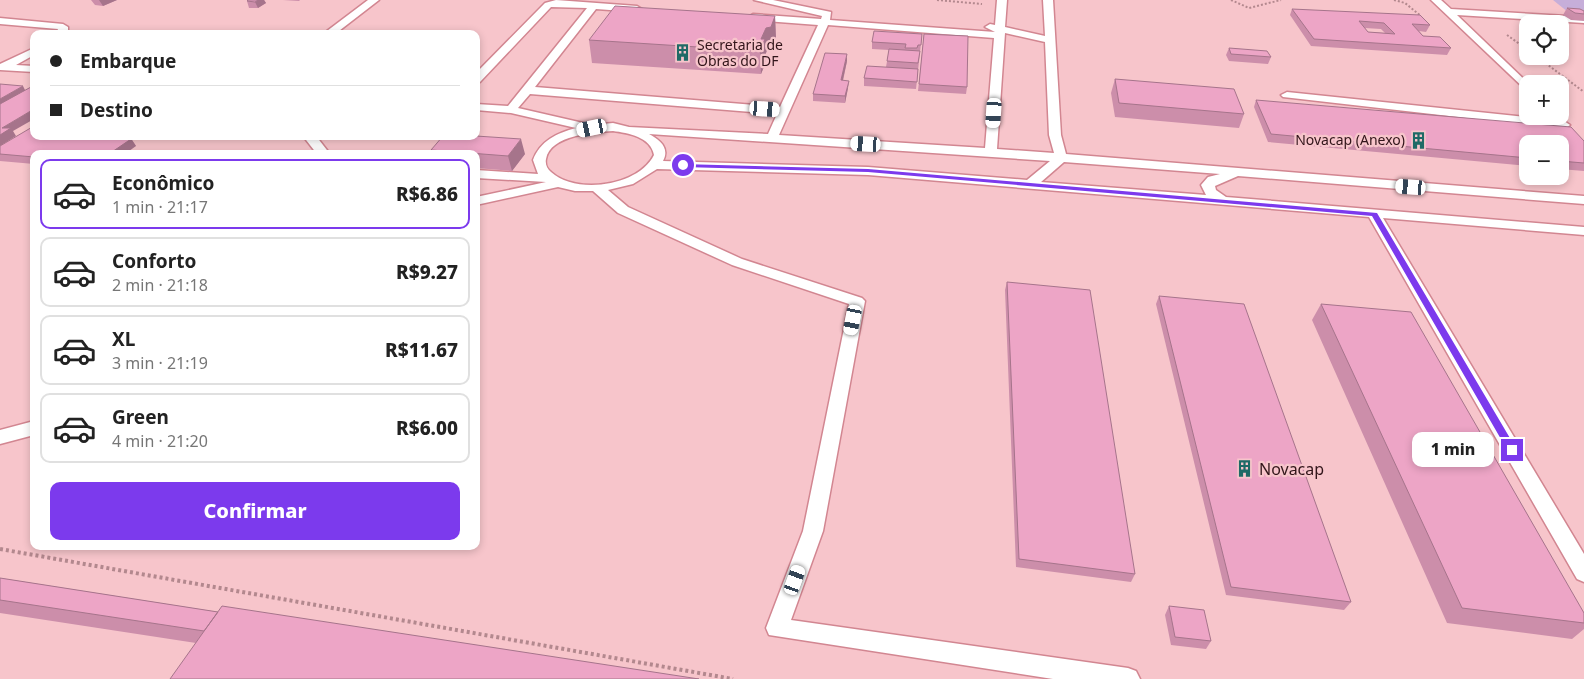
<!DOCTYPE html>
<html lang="pt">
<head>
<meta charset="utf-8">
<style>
	:root { --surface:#fff; --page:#f2f2f2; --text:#222; --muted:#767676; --line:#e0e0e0; --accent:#7c3aed }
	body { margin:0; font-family:"Noto Sans",sans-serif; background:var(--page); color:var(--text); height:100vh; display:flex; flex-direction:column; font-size:19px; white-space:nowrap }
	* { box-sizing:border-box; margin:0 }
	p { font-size:16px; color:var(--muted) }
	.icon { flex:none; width:28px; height:28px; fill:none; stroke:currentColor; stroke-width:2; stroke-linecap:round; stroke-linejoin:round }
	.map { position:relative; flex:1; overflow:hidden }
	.sheet { position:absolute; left:30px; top:150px; width:450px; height:400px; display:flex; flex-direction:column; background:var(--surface); border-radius:10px; box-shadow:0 2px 8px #0003 }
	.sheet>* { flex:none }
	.guide { position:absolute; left:30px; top:30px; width:450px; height:110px; border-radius:10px; box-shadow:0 2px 8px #0003; display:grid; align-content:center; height:110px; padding:0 20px; background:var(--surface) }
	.buttons { position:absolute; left:1519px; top:15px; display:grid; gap:10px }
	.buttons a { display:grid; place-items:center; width:50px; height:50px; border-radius:10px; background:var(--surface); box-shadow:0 2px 8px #0003; font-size:25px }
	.end { position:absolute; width:22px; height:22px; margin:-11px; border:6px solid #7c3aed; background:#fff; box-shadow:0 0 0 2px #fff }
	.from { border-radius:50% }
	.bubble { position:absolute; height:35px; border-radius:10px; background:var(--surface); box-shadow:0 2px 8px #0003; font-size:16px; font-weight:800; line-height:35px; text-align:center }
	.car { position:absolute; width:15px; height:30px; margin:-15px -8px; border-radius:6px; box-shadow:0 0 4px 1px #0007; background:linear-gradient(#fff 24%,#345 0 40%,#fff 0 76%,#345 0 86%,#fff 0) }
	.guide b { display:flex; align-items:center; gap:18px; height:48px; font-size:19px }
	.guide b+b { border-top:1px solid var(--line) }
	.guide i { width:12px; height:12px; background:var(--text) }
	ul { padding:9px 0 0; list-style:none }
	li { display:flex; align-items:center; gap:15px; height:70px; margin:0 10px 8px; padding:0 10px; border:2px solid var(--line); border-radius:10px }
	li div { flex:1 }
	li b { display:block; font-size:19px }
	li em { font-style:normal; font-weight:800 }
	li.active { border-color:var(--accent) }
	li>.icon { width:45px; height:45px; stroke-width:1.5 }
	.action { display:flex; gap:10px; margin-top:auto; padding:10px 20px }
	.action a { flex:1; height:58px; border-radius:10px; background:var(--accent); color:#fff; font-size:20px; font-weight:800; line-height:58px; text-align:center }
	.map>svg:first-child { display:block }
	.green { fill:#c6aed9 }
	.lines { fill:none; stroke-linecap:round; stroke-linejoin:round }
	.lane-casing { stroke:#d28691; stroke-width:3 }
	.path-far1 { stroke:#b3888e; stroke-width:2; stroke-dasharray:2 2; stroke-linecap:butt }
	.path { stroke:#b3888e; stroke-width:4; stroke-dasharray:3 3; stroke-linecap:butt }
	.lane { fill:#fff; fill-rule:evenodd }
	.wall { fill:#cc8eaa; fill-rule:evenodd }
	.shaded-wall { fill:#a6748b }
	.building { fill:#eda5c6; stroke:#a6748b; fill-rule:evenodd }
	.route { fill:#7c3aed }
	.labels { text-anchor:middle; stroke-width:4.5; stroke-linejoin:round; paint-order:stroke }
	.far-poi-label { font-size:14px; fill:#32151a; stroke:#f7c5cb; text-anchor:start }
	.poi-label { font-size:16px; fill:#32151a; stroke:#f7c5cb; text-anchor:start }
</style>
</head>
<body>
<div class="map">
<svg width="1584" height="679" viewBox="0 0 1584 679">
	<rect width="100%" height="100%" fill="#f7c5cb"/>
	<path class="green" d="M1553 0H1584V25Z"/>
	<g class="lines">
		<defs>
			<path id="lane" d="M368 0H379L335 34H323Z
				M556 0 637 6 642 9 637 12 596 9 535 87 780 107 818 25 753 20 748 17 753 14 821 19 822 16 754 0H773L831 12 830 20 995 32 985 27 990 24 995 25 997 0H1007L1005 27 1045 36 1043 0H1053L1061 135 1066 154 1584 196V204L1238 176 1215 186 1216 190 1226 197 1584 227V235L1383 218 1584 554V582L1577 579 1369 217 868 175 657 169 633 184 608 190 628 207 742 259 862 298 865 301 823 531 791 620 1128 668 1136 671 1140 679H1053L769 635 766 628 803 531 849 304 732 265 618 213 593 191H575L558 187 476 205V197L546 182 476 178V170L538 174 533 160C540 141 557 133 576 128L511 113 476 110V104L508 106 587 8 551 7 480 82 476 83V73L545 3ZM828 25 994 38 985 148 779 135ZM1005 33 1045 42 1049 135 1054 153 997 149ZM530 94 777 114 768 134 629 127 613 123 592 125 518 108ZM613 131C628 133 651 137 654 155 639 186 576 195 551 172 547 169 545 164 546 159 550 135 595 132 613 131ZM649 134 1050 161 1027 180 868 167 663 161C670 148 660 140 649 134ZM1064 162 1220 174 1208 177 1201 185 1206 195 1041 182Z
				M1431 0H1441L1451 9 1584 17V23L1457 15 1529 84 1528 92Z
				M0 18 63 24 68 27V32L56 34 58 29 0 24Z
				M34 48V55L16 65 34 66V72L0 70V64Z
				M1287 92 1564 121 1570 125 1564 129 1283 97 1281 95Z
				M303 136H316L330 154H317Z
				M34 421V435L0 444V430Z"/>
		</defs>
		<use href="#lane" class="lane-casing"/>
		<path class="path-far1" d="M937 0 982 4
			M1231 0 1249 8 1281 0
			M1394 0 1405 3 1421 16
			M1507 35 1528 50
			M1536 56 1584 92"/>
		<path class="path" d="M0 549 733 679"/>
		<use href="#lane" class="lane"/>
	</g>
	<path class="wall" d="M91 0H117L103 6 95 5Z
		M248 0H264L266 3 258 8H249L247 1Z
		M283 0H300L299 1Z
		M1567 8 1584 11V21L1571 20 1563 15Z
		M1292 9 1430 25 1426 32 1419 31 1423 36 1451 48 1447 55 1311 46 1290 15ZM1365 28 1381 29 1385 33 1368 32Z
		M775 16 776 39 771 50H767L766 53V62L761 74 592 63 589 40Z
		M922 34 916 89 864 86V78L886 67 889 50 872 49V42Z
		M924 34 967 87 966 94 918 91Z
		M1229 48 1271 57 1268 64 1229 61 1226 55Z
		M847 61 843 81 848 88 845 103 813 101V94Z
		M1115 79 1244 114 1239 128 1115 117 1111 93Z
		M1256 100 1584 141V171L1560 169V144H1528V166L1268 142 1254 107Z
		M132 140 136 146 34 154V164L0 161V146Z
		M431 150 525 154 512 171 476 168V154H432Z
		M1007 282 1135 574 1131 582 1016 567 1005 290Z
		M1159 296 1351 602 1344 610 1226 595 1156 304Z
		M1321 304 1584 613V629L1572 639 1447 623 1312 320Z
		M0 578 218 612 196 643 0 613Z
		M1169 606 1211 641 1206 649 1171 645 1165 615Z"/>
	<path class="shaded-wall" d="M99 0H117L103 6Z
		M258 0H264L266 3 258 8 255 2Z
		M775 16 776 39 771 50H767L766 53V62L761 74 760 51 761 39 766 28Z
		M847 54V61L841 88V80Z
		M849 81 848 88 845 103V96Z
		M23 86 27 94 0 109V99Z
		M34 109V119L13 131 16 136 0 146V135L2 128Z
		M123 136H139L132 140 136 146 125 154H109L121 138Z
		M521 139 525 154 512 171 508 156Z"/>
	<path class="building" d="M248 0H258L255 2 247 1Z
		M615 6 775 16 771 27 766 28 761 39H765L760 51 589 40Z
		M1567 8 1580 9 1584 11V14L1575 13Z
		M1292 9 1420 15 1430 25 1412 24 1423 36 1440 37 1451 48 1314 39ZM1359 21 1384 23 1395 34 1368 32Z
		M874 31 922 34 921 45H918L917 48H905L906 44 872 42Z
		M924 34 968 36 967 87 919 84Z
		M1229 48 1267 51 1271 57 1231 54Z
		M889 49 920 51 918 63 887 61Z
		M825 53 847 54 841 80 849 81 845 96 813 94Z
		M867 66 918 69 917 82 864 78Z
		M1115 79 1234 89 1244 114 1119 103Z
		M0 84 23 86 0 99Z
		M31 87H34V109L2 128H11L0 135V104Z
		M1256 100 1571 127 1584 141V163L1560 161V144H1528V158L1271 134Z
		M34 126V136H123L121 138 131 139 109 154H34V157L0 154V146Z
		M443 136H476L521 139 508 156 431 150Z
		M1007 282 1090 290 1135 574 1019 559Z
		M1159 296 1244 304 1351 602 1231 587Z
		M1321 304 1411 312 1584 613V623L1462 608Z
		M0 578 218 612 204 631 0 600Z
		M222 606 699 679H170Z
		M1169 606 1204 610 1211 641 1175 637Z"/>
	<path class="route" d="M681 164 868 169 1377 213 1517 450 1512 454 1509 453 1372 216 868 172 683 167Z"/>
	<defs>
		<symbol id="building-bare" viewBox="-9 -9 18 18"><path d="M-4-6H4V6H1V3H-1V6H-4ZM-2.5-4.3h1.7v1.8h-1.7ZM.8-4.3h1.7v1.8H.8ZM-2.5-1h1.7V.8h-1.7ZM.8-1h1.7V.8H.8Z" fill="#1e6a66" stroke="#f7c5cb" stroke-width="2.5" paint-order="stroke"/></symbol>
	</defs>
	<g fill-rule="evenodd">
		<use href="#building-bare" x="670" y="40" width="25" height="25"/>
		<use href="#building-bare" x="1406" y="128" width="25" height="25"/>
		<use href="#building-bare" x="1232" y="456" width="25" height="25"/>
	</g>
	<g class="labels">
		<g class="far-poi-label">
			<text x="697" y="50">Secretaria de<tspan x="697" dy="16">Obras do DF</tspan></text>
			<text x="1405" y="145" text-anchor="end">Novacap (Anexo)</text>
		</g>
		<g class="poi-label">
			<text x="1259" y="475">Novacap</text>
		</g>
	</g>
</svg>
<div class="buttons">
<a><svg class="icon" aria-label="locate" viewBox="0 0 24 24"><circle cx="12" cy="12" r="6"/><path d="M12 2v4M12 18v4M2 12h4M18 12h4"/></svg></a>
<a>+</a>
<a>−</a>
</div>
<i class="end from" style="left:683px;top:165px"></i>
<i class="end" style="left:1512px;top:450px"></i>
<div class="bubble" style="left:1412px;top:432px;width:82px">1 min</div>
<i class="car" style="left:765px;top:109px;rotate:94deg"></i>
<i class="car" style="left:994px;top:113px;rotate:184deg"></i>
<i class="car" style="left:592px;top:128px;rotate:258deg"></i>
<i class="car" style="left:866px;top:144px;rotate:273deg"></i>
<i class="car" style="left:1411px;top:187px;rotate:274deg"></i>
<i class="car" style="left:853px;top:320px;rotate:191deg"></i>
<i class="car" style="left:795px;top:580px;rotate:20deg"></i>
<div class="guide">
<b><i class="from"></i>Embarque</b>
<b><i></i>Destino</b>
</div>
<section class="sheet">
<ul>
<li class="active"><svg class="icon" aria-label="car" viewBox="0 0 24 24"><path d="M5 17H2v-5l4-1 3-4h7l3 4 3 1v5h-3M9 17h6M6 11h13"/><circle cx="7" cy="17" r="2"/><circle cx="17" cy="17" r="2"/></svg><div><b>Econômico</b><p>1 min · 21:17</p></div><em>R$6.86</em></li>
<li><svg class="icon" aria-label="car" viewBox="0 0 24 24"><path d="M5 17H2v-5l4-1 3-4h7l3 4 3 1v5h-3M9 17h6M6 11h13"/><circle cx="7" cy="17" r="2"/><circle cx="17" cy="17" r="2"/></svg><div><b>Conforto</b><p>2 min · 21:18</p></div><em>R$9.27</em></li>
<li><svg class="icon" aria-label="car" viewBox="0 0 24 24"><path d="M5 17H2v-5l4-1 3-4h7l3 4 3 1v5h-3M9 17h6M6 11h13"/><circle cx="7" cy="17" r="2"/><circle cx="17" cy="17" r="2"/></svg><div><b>XL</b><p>3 min · 21:19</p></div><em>R$11.67</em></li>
<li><svg class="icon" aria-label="car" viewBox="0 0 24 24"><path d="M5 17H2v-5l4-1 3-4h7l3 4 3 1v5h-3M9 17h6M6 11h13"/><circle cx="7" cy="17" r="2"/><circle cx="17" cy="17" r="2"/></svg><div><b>Green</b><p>4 min · 21:20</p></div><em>R$6.00</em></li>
</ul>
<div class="action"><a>Confirmar</a></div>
</section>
</div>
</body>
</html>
